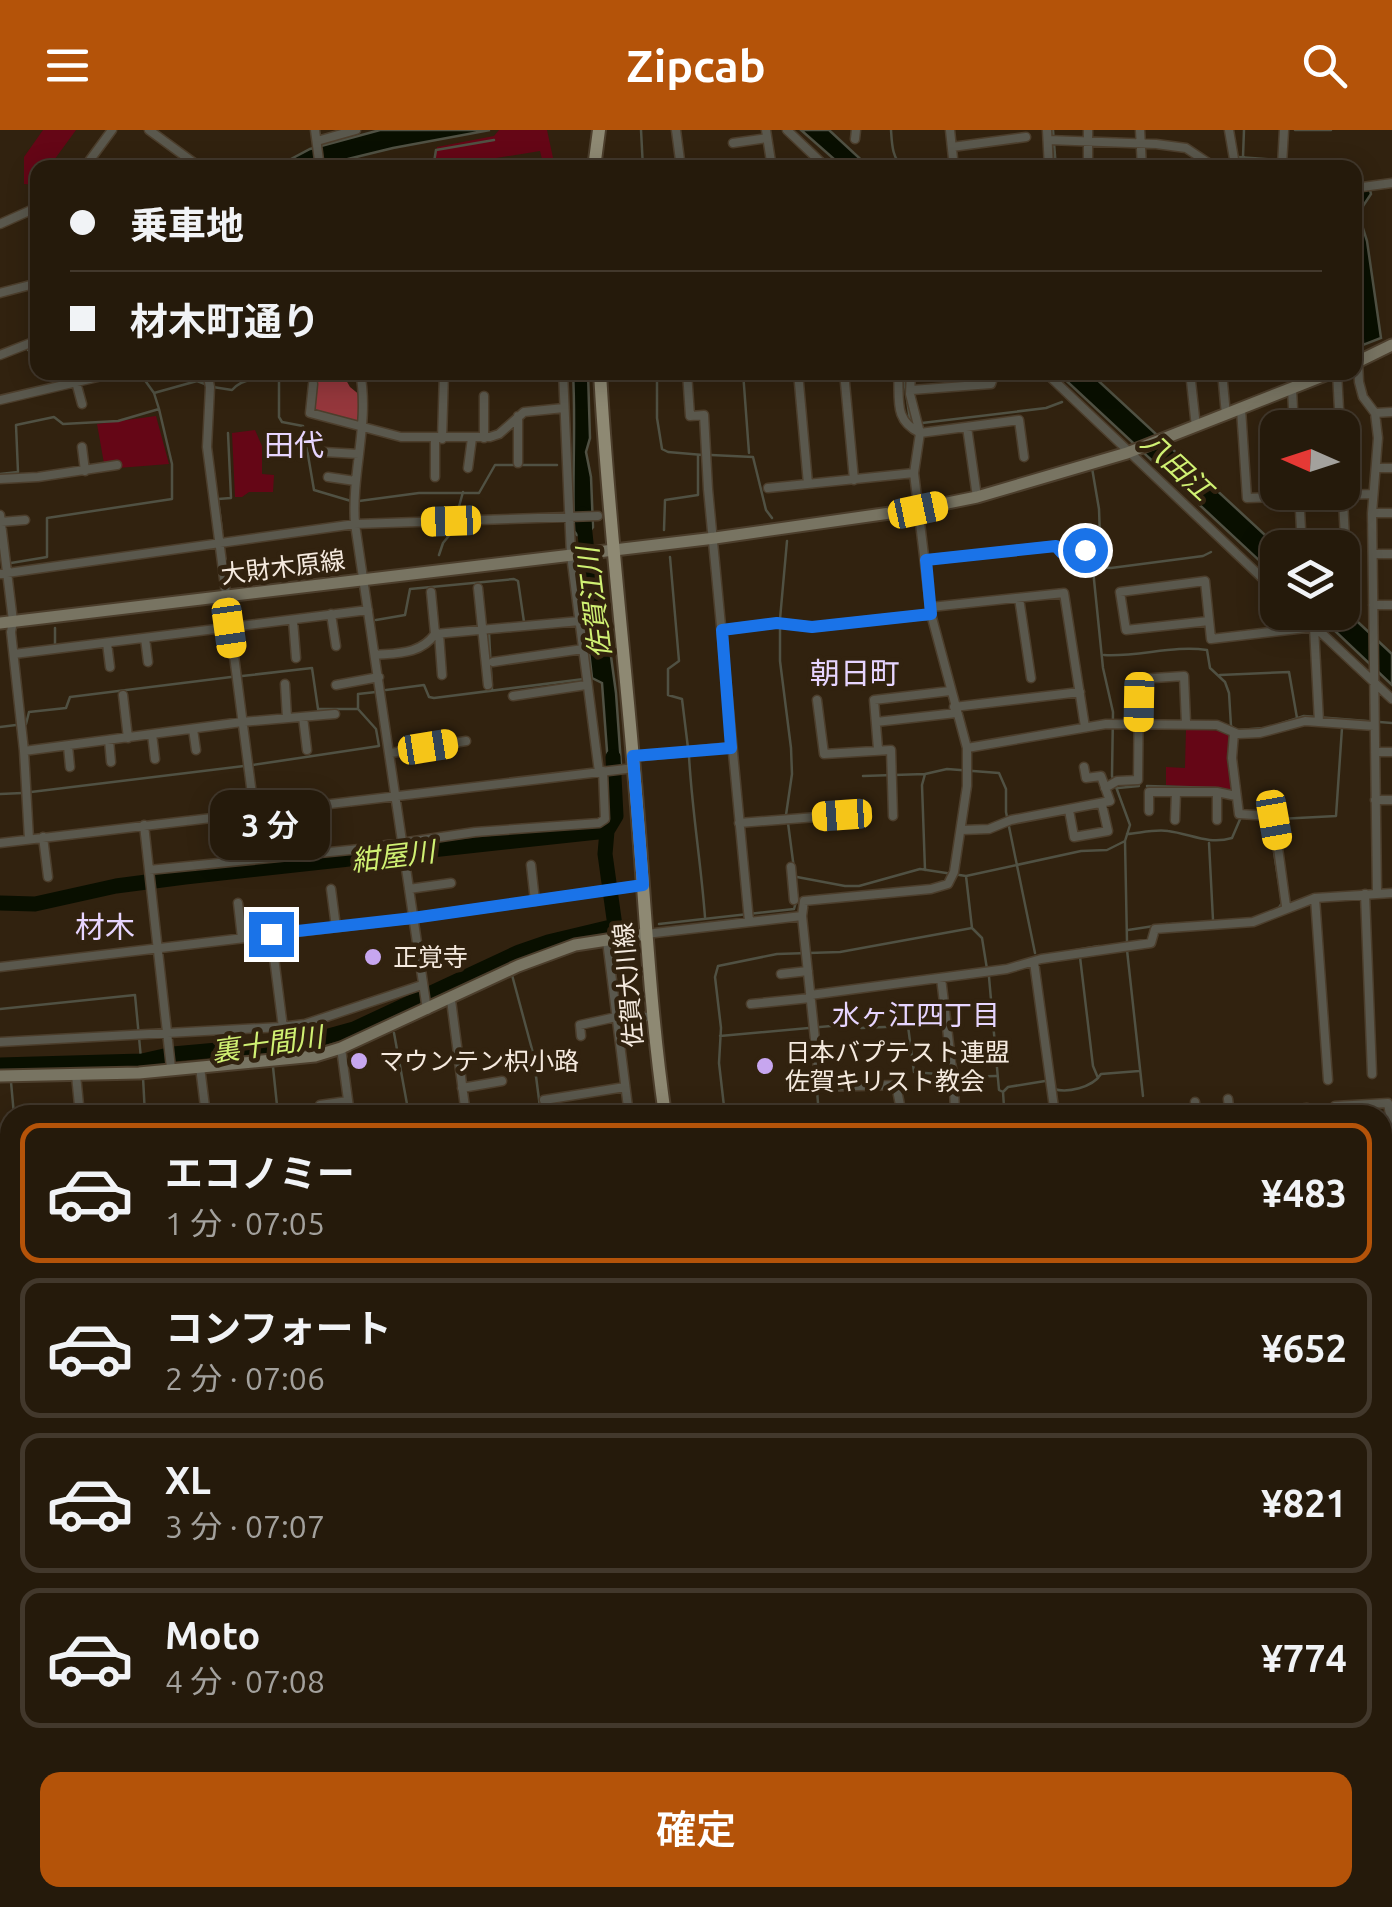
<!DOCTYPE html>
<html lang="ja">
<head>
<meta charset="utf-8">
<style>
	:root { --surface:#251a0b; --page:#312719; --text:#f1f3f6; --muted:#a3a19d; --line:#42382c; --accent:#b45309 }
	body { margin:0; font-family:Ubuntu,"Noto Sans JP",sans-serif; background:var(--page); color:var(--text); height:100vh; display:flex; flex-direction:column; font-size:38px; white-space:nowrap }
	* { box-sizing:border-box; margin:0 }
	p { font-size:32px; color:var(--muted) }
	.icon { flex:none; width:55px; height:55px; fill:none; stroke:currentColor; stroke-width:2; stroke-linecap:round; stroke-linejoin:round }
	.map { position:relative; flex:1; overflow:hidden }
	.drawer { position:absolute; left:0px; top:975px; width:1392px; height:802px; display:flex; flex-direction:column; background:var(--surface); border-radius:30px 30px 0 0; box-shadow:0 5px 25px #0003,0 0 0 2px var(--line) }
	.drawer>* { flex:none }
	.top-card { position:absolute; left:30px; top:30px; width:1332px; height:220px; border-radius:20px; box-shadow:0 5px 25px #0003,0 0 0 2px var(--line); display:grid; align-content:center; height:220px; padding:0 40px; background:var(--surface) }
	.needle { width:65px; rotate:273deg }
	.fabs { position:absolute; left:1260px; top:280px; display:grid; gap:20px }
	.fabs a { display:grid; place-items:center; width:100px; height:100px; border-radius:20px; background:var(--surface); box-shadow:0 5px 25px #0003,0 0 0 2px var(--line); font-size:50px }
	.end { position:absolute; width:45px; height:45px; margin:-22px; border:12px solid #1a73e8; background:#fff; box-shadow:0 0 0 5px #fff }
	.from { border-radius:50% }
	.bubble { position:absolute; height:70px; border-radius:20px; background:var(--surface); box-shadow:0 5px 25px #0003,0 0 0 2px var(--line); font-size:32px; font-weight:600; line-height:70px; text-align:center }
	.car { position:absolute; width:30px; height:60px; margin:-30px -15px; border-radius:12px; box-shadow:0 0 8px 2px #0007; background:linear-gradient(#f5c518 24%,#345 0 40%,#f5c518 0 76%,#345 0 86%,#f5c518 0) }
	.top-card b { display:flex; align-items:center; gap:35px; height:95px; font-size:38px }
	.top-card b+b { border-top:2px solid var(--line) }
	.top-card i { width:25px; height:25px; background:var(--text) }
	ul { padding:18px 0 0; list-style:none }
	li { display:flex; align-items:center; gap:30px; height:140px; margin:0 20px 15px; padding:0 20px; border:5px solid var(--line); border-radius:20px }
	li div { flex:1 }
	li b { display:block; font-size:38px }
	li em { font-style:normal; font-weight:600 }
	li.active { border-color:var(--accent) }
	li>.icon { width:90px; height:90px; stroke-width:1.5 }
	.button { display:flex; gap:20px; margin-top:auto; padding:20px 40px }
	.button a { flex:1; height:115px; border-radius:20px; background:var(--accent); color:#fff; font-size:40px; font-weight:600; line-height:115px; text-align:center }
	header { display:flex; justify-content:space-between; align-items:center; height:130px; padding:0 40px; background:var(--accent); color:#fff; font-size:45px; font-weight:600 }
	.map>svg:first-child { display:block }
	.green { fill:#650616 }
	.forest { fill:#95373c }
	.water { fill:#090f00; stroke:#505143; stroke-width:2.5 }
	.lines { fill:none; stroke-linecap:round; stroke-linejoin:round }
	.stream { stroke:#505143; stroke-width:2.5 }
	.river { stroke:#090f00; stroke-width:15 }
	.street-casing { stroke:#4c3e2c; stroke-width:11 }
	.secondary-casing { stroke:#4c3e2c; stroke-width:15 }
	.primary-casing { stroke:#4c3e2c; stroke-width:16 }
	.highway-casing { stroke:#4c3e2c; stroke-width:18 }
	.street { stroke:#5a584d; stroke-width:8 }
	.secondary { stroke:#787462; stroke-width:11 }
	.primary { stroke:#8e8973; stroke-width:12 }
	.highway { stroke:#a39d82; stroke-width:14 }
	.route { stroke:#1a73e8; stroke-width:12 }
	.poi-dot { fill:#c7a6ef; stroke:#31220f; stroke-width:4 }
	.labels { text-anchor:middle; stroke-width:9; stroke-linejoin:round; paint-order:stroke }
	.street-label { font-size:25px; fill:#f5eadf; stroke:#31220f }
	.poi-label { font-size:25px; fill:#f5eadf; stroke:#31220f; text-anchor:start }
	.water-label { font-size:28px; font-style:italic; fill:#d0f173; stroke:#31220f }
	.neighbourhood-label { font-size:28px; fill:#e7d5ff; stroke:#31220f }
	.quarter-label { font-size:30px; fill:#e7d5ff; stroke:#31220f }
</style>
</head>
<body>
<header><svg class="icon" aria-label="menu" viewBox="0 0 24 24"><path d="M4 6h16M4 12h16M4 18h16"/></svg>Zipcab<svg class="icon" aria-label="search" viewBox="0 0 24 24"><circle cx="10" cy="10" r="6"/><path d="M15 15l6 6"/></svg></header>
<div class="map">
<svg width="1392" height="1777" viewBox="0 0 1392 1777">
	<rect width="100%" height="100%" fill="#31220f"/>
	<path class="green" d="M43 0H76L49 37 38 38 36 55 24 54V27Z
		M499 0H547L555 37H544L540 21 434 38 437 17 494 6Z
		M156 286 169 334 105 339 97 294Z
		M255 300 262 316V344L274 345 273 362H249L242 367H235L232 303Z
		M1186 599 1225 601 1235 606 1237 661 1166 655V637L1185 638Z
		M1139 1768H1313L1314 1777H1139Z"/>
	<path class="forest" d="M300 243H342L350 257 361 266 358 293 313 279 315 252 304 250Z"/>
	<path class="water" d="M380 0H490L393 18 348 29 329 37 274 38 310 19Z
		M801 0H829L869 37H843Z
		M1365 59 1370 60 1371 64 1363 76 1361 92 1367 111 1381 208 1363 215C1363 181 1341 82 1365 59Z
		M573 243H588L590 308 586 322 591 347 593 397 587 405H577L574 401C572 347 576 296 573 243Z
		M1058 243H1090L1278 417 1277 447Z
		M580 441H593L600 446 616 563 621 634 608 635 602 553 592 548Z
		M1343 478 1392 524V555L1316 483 1342 482Z"/>
	<g class="lines">
		<path class="stream" d="M641 0 643 38
			M891 0C892 15 892 27 903 38
			M1053 0 1056 38
			M1295 0H1331
			M1238 27 1280 30
			M1243 27 1244 0
			M1287 32 1318 38
			M433 38 436 20 494 10
			M28 220 38 214
			M657 242V288L662 319 668 322 703 325
			M743 242 749 323
			M903 242 910 290
			M213 257 232 260C243 247 262 248 279 249V287L282 292 303 296 314 360 351 371
			M154 263 197 251 205 254
			M922 293 1046 278 1062 272
			M711 325 753 327 766 380 772 388
			M522 335H557
			M1092 338 1099 379 1100 407 1092 430 1103 538 1113 582 1112 646 1130 695 1125 711 1127 812
			M0 344 18 342 16 295 54 287 63 294 118 291 159 279 154 263 139 242
			M359 371 419 363H479L495 335H514
			M664 400 665 370 698 365V326
			M222 401 218 369 231 368 228 303
			M439 425 443 413 452 402 463 362
			M670 427 679 531 668 539V565L682 569 688 618
			M11 433 47 427V388L172 369V334L159 279
			M1094 437 1111 438 1203 426 1211 422
			M376 490 405 485 410 459 514 449 518 451 524 492
			M55 498V516
			M1104 525C1139 527 1173 515 1207 520L1210 538 1225 552 1229 563 1231 596 1235 599
			M1220 545 1289 542 1297 588
			M242 546 312 538 318 579H358
			M492 559 489 503 520 500
			M386 560 424 555 429 567 434 568 592 548
			M26 594 29 582 66 578 70 567 231 547
			M1273 596 1304 586 1392 593
			M0 597 16 595
			M1238 600 1265 598
			M689 626C692 681 701 733 705 787
			M253 635 379 616 376 599 358 579V564L376 562
			M863 646 925 644
			M1147 656 1216 658
			M1118 658 1139 656
			M31 662 244 636
			M0 664 23 663
			M786 685 792 644 791 618 780 531V489L787 411
			M1264 689 1269 690 1282 773 1278 779
			M1279 689 1336 686 1342 598
			M788 693 796 754
			M1127 704C1140 703 1155 699 1168 701 1191 704 1208 715 1232 708L1241 687
			M1209 713 1213 790
			M925 740 922 655 925 644 947 639 999 643 1006 659V682L1035 823
			M966 746 972 798 982 808 987 839
			M797 747 845 756H859L920 739 966 746 1081 721 1107 720 1125 711
			M659 794 794 779 796 772
			M1172 794 1187 793
			M615 796H623
			M1128 800 1167 794
			M1076 820 1099 816
			M1127 820 1143 966
			M1080 827 1093 936 1098 948
			M512 845 533 923 541 985
			M989 847 999 960 1003 962 1004 977 999 985
			M0 879 135 865 142 939
			M394 903 409 985
			M720 906 853 894 861 898 908 896 914 942 949 945
			M273 937 278 985
			M143 947 145 985
			M958 947 996 946
			M816 949 819 985
			M11 952 14 985
			M1054 959C1067 963 1092 958 1101 944L1139 941
			M1004 961 1008 957 1045 951
			M725 985 719 933 721 898 715 847 718 836 777 824 840 822 972 798
			M841 985 874 982 876 985
			M976 985 1000 984
			M1382 1106 1392 1108
			M1382 1247 1392 1248
			M5 1285 10 1284
			M1382 1317 1385 1316 1388 1287 1392 1285
			M1382 1399 1392 1387
			M1382 1494 1392 1488
			M1382 1554 1392 1553
			M1382 1633 1392 1631
			M1382 1746 1392 1744
			M1358 1768V1777"/>
		<path class="river" d="M583 384 591 461
			M0 773 35 774 116 756 185 747 607 701
			M0 935 142 931 173 924 307 912 354 899 519 822 548 812 615 796 605 724 607 701 616 686 613 627"/>
		<defs>
			<path id="street" d="M149 0 201 38
				M315 0 320 38
				M676 0 681 38
				M766 0 772 38
				M787 0 827 38
				M950 0 954 38
				M1047 0 1049 38
				M1088 0V38
				M1140 0 1142 38
				M1229 0 1235 35
				M855 9 856 0
				M1048 10 1156 14 1186 18 1210 34H1282L1298 38
				M317 11 356 0
				M733 13 767 8
				M952 17 1026 7
				M1282 35 1284 0
				M84 38 112 0
				M1355 58 1392 53
				M0 94 38 77
				M0 163 38 153
				M1355 169 1359 252 1363 267 1375 283 1378 308 1372 383 1377 763
				M0 225 33 212
				M207 242 210 257 207 317 254 680
				M360 242C370 293 351 343 355 394L427 880
				M563 242 571 425 599 642
				M687 242 690 286 704 285 708 359 749 791
				M798 242 808 354
				M844 242 854 350
				M898 242C900 270 893 290 920 303L1019 290 1024 327
				M1045 242 1278 463
				M1190 242 1196 297
				M1222 242 1226 285
				M1337 242 1340 298
				M76 252 82 274
				M313 254 310 283 401 307H490L499 304 524 282 564 278
				M1292 259 1294 298
				M912 260 991 254 995 242
				M0 270 119 242
				M1241 279 1247 368 1373 364
				M1375 283 1392 282
				M518 286V333
				M967 297 977 367
				M484 308V266
				M435 309V347
				M442 309 444 242
				M82 317 85 341
				M324 322 359 324
				M468 338 472 308
				M1376 338H1392
				M328 347 355 351
				M0 349 38 347 117 335
				M1342 350 1348 468
				M768 358 914 343
				M1299 362 1302 418
				M1372 383H1392
				M0 385 13 491 11 502 24 621 29 709
				M1 392 25 390
				M1373 424H1392
				M926 430 1055 416 1062 423 1085 420
				M0 444 355 394 598 386
				M478 458 488 555
				M431 462 435 504
				M1019 468 1031 548
				M1373 475H1392
				M931 477 1064 463 1085 597
				M1299 482 1392 569
				M331 484 336 516
				M293 490 296 528
				M1209 491 1126 500 1120 462 1205 451 1211 509 1314 497
				M1314 497 1319 592
				M722 500 777 493 812 497 931 484
				M439 504 442 545
				M145 508 148 532
				M107 513 110 537
				M14 524 368 480
				M376 525C398 523 421 524 435 504L580 491
				M493 532 583 519
				M285 554 287 588
				M336 555 379 547
				M123 565 128 608
				M513 566 586 555
				M817 570 824 624 891 620 893 686
				M954 577 1080 562
				M303 587 307 620
				M876 592 956 583
				M193 599 196 620
				M1234 603 1232 628 1239 684 1271 686 1274 689 1286 776
				M152 604 155 629
				M109 610 111 632
				M68 616 70 637
				M967 618 1106 594 1217 595 1238 604 1260 603 1305 591 1374 596
				M878 619 874 570 950 561
				M24 621 242 592 335 584
				M1375 622H1392
				M391 623 466 611
				M633 627 731 617
				M1105 658 1117 651 1138 650 1139 549 1184 546 1186 593
				M1375 670H1392
				M1069 680 1074 707 1108 701 1102 675
				M1149 681V662H1217L1236 666
				M1175 690 1176 662
				M1217 690V662
				M739 693 842 685
				M144 695 171 938
				M962 700 989 699 1011 690 1110 671 1101 646 1086 648 1084 637
				M43 707 48 747
				M0 713 634 638
				M531 735 535 771
				M791 737 794 770
				M149 740 360 719 475 702 599 693 605 689 603 641
				M331 759 336 797
				M409 759 451 753
				M1365 764 1372 944
				M1315 768 1328 950
				M238 773 242 808
				M271 804 287 929
				M646 804 802 786
				M607 811 629 985
				M1034 832 1055 985
				M0 837 413 788 643 755
				M781 844 808 841
				M941 848 954 955 955 985H951
				M810 865 1007 839 1041 829 1151 813 1155 799 1253 792 1315 768 1392 763
				M451 870 466 985
				M751 874 810 868
				M617 890 653 886
				M581 906 580 895 616 887
				M0 912 281 897 305 894 422 855
				M341 918 350 985
				M200 937 206 985
				M76 945 80 985
				M462 958 502 951
				M1228 969 1230 985
				M544 970 625 957
				M1195 972 1196 985
				M320 975 348 971
				M1335 976 1388 973 1392 997
				M902 985 896 955 820 957 802 786 804 771 931 759 948 754 954 742 967 656V618L931 484 914 343 920 303 910 264 911 242
				M1248 985 1307 978
				M1382 1145 1392 1146
				M1382 1339 1392 1338
				M1382 1463 1392 1462
				M0 1582 10 1581
				M0 1610 10 1613
				M1382 1741 1392 1739
				M1351 1768 1352 1777
				M324 1772 571 1774 640 1768"/>
			<path id="secondary" d="M1355 233 1392 215
				M0 493 715 408 918 379 977 367 1127 323 1333 242
				M0 946 139 943 315 926 341 918 518 836 575 815 646 804
				M682 1768 683 1777
				M1130 1768 1131 1777"/>
			<path id="primary" d="M594 38 599 0
				M600 242C607 372 622 500 633 629 644 748 648 867 665 985
				M1382 1053 1392 1040"/>
			<path id="highway" d="M0 1338 10 1476
				M32 1768 33 1777"/>
		</defs>
		<use href="#street" class="street-casing"/>
		<use href="#secondary" class="secondary-casing"/>
		<use href="#primary" class="primary-casing"/>
		<use href="#highway" class="highway-casing"/>
		<use href="#street" class="street"/>
		<use href="#secondary" class="secondary"/>
		<use href="#primary" class="primary"/>
		<use href="#highway" class="highway"/>
	</g>
	<g class="lines">
		<path class="route" d="M271 804 413 788 643 755 633 626 731 618 722 500 777 493 812 497 931 484 926 430 1056 416 1062 423 1085 420"/>
	</g>
	<g class="poi-dot">
		<circle cx="373" cy="827" r="10"/>
		<circle cx="359" cy="931" r="10"/>
		<circle cx="765" cy="936" r="10"/>
	</g>
	<g class="labels">
		<g class="street-label">
			<text transform="translate(283 437) rotate(-7)" y="9">大財木原線</text>
			<text transform="translate(628 855) rotate(-95)" y="9">佐賀大川線</text>
		</g>
		<g class="poi-label">
			<text x="393" y="836">正覚寺</text>
			<text x="785" y="931">日本バプテスト連盟<tspan x="785" dy="29">佐賀キリスト教会</tspan></text>
			<text x="379" y="940">マウンテン枳小路</text>
		</g>
		<g class="water-label">
			<text transform="translate(1177 336) rotate(43)" y="10">八田江</text>
			<text transform="translate(594 473) rotate(-97)" y="10">佐賀江川</text>
			<text transform="translate(393 726) rotate(-7)" y="10">紺屋川</text>
			<text transform="translate(267 914) rotate(-8)" y="10">裏十間川</text>
		</g>
		<g class="neighbourhood-label">
			<text x="916" y="895">水ヶ江四丁目</text>
		</g>
		<g class="quarter-label">
			<text x="294" y="326">田代</text>
			<text x="855" y="554">朝日町</text>
			<text x="105" y="808">材木</text>
		</g>
	</g>
</svg>
<div class="fabs">
<a><svg class="needle" viewBox="-14 -14 28 28"><path d="M0-13l5 13h-10z" fill="#e53935"/><path d="M0 13l5-13h-10z" fill="#a3a19d"/></svg></a>
<a><svg class="icon" aria-label="layers" viewBox="0 0 24 24"><path d="M12 4l9 5-9 5-9-5zM3 14l9 5 9-5"/></svg></a>
</div>
<i class="end from" style="left:1085px;top:420px"></i>
<i class="end" style="left:271px;top:804px"></i>
<div class="bubble" style="left:210px;top:660px;width:120px">3 分</div>
<i class="car" style="left:918px;top:380px;rotate:78deg"></i>
<i class="car" style="left:451px;top:391px;rotate:268deg"></i>
<i class="car" style="left:229px;top:498px;rotate:172deg"></i>
<i class="car" style="left:1139px;top:572px;rotate:181deg"></i>
<i class="car" style="left:428px;top:617px;rotate:81deg"></i>
<i class="car" style="left:842px;top:685px;rotate:266deg"></i>
<i class="car" style="left:1274px;top:690px;rotate:170deg"></i>
<div class="top-card">
<b><i class="from"></i>乗車地</b>
<b><i></i>材木町通り</b>
</div>
<section class="drawer">
<ul>
<li class="active"><svg class="icon" aria-label="car" viewBox="0 0 24 24"><path d="M5 17H2v-5l4-1 3-4h7l3 4 3 1v5h-3M9 17h6M6 11h13"/><circle cx="7" cy="17" r="2"/><circle cx="17" cy="17" r="2"/></svg><div><b>エコノミー</b><p>1 分 · 07:05</p></div><em>¥483</em></li>
<li><svg class="icon" aria-label="car" viewBox="0 0 24 24"><path d="M5 17H2v-5l4-1 3-4h7l3 4 3 1v5h-3M9 17h6M6 11h13"/><circle cx="7" cy="17" r="2"/><circle cx="17" cy="17" r="2"/></svg><div><b>コンフォート</b><p>2 分 · 07:06</p></div><em>¥652</em></li>
<li><svg class="icon" aria-label="car" viewBox="0 0 24 24"><path d="M5 17H2v-5l4-1 3-4h7l3 4 3 1v5h-3M9 17h6M6 11h13"/><circle cx="7" cy="17" r="2"/><circle cx="17" cy="17" r="2"/></svg><div><b>XL</b><p>3 分 · 07:07</p></div><em>¥821</em></li>
<li><svg class="icon" aria-label="car" viewBox="0 0 24 24"><path d="M5 17H2v-5l4-1 3-4h7l3 4 3 1v5h-3M9 17h6M6 11h13"/><circle cx="7" cy="17" r="2"/><circle cx="17" cy="17" r="2"/></svg><div><b>Moto</b><p>4 分 · 07:08</p></div><em>¥774</em></li>
</ul>
<div class="button"><a>確定</a></div>
</section>
</div>
</body>
</html>
